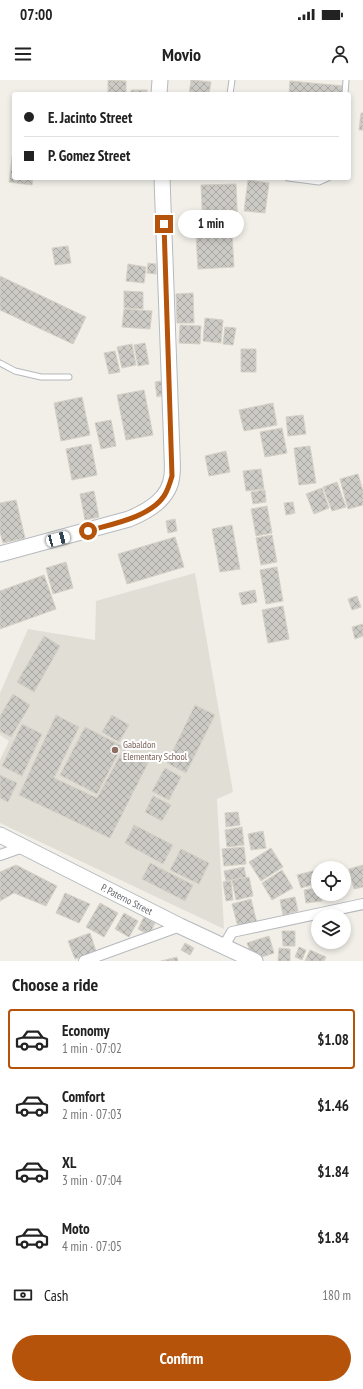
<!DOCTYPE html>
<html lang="en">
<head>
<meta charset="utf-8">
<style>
	:root { --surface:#fff; --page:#f6f6f6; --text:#222; --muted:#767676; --line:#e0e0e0; --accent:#b45309 }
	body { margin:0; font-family:"PT Sans Narrow",sans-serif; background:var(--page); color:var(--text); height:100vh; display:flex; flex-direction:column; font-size:15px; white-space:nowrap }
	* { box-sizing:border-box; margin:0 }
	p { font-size:13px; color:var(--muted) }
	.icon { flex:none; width:22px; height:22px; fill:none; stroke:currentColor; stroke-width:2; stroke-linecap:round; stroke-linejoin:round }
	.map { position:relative; height:881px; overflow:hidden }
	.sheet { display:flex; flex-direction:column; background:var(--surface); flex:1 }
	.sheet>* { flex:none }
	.banner { position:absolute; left:12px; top:12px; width:339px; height:88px; border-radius:4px; box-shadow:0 2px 6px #0003; display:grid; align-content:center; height:88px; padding:0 12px; background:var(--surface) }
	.tools { position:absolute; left:311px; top:781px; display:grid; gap:8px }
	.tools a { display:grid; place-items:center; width:40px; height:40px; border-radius:50%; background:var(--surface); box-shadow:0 2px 6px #0003; font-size:20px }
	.end { position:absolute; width:18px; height:18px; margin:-9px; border:5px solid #b45309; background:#fff; box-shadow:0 0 0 2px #fff }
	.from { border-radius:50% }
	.bubble { position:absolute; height:28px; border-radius:14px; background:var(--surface); box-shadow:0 2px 6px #0003; font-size:13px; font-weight:700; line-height:28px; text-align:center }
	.car { position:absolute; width:12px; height:24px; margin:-12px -6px; border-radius:5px; box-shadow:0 0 3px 1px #0007; background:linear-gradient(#fff 24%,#345 0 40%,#fff 0 76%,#345 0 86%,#fff 0) }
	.banner b { display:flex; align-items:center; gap:14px; height:38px; font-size:15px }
	.banner b+b { border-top:1px solid var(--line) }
	.banner i { width:10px; height:10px; background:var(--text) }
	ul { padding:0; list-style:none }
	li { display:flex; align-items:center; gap:12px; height:60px; margin:0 8px 6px; padding:0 4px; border:2px solid transparent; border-radius:4px }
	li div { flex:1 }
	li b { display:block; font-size:15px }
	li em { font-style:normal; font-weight:700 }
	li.selected { border-color:var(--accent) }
	li>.icon { width:36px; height:36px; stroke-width:1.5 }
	h2 { padding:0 12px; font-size:18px; line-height:48px }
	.pay { display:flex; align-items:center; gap:10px; height:44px; padding:0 12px; font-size:15px }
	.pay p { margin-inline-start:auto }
	.primary-button { display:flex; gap:8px; margin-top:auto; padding:8px 12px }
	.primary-button a { flex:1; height:46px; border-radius:24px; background:var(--accent); color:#fff; font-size:16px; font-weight:700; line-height:46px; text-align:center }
	.status { display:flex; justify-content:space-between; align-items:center; height:28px; padding:0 20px; background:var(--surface); direction:ltr }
	.status svg { height:11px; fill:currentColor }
	header { display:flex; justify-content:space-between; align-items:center; height:52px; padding:0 12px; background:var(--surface); font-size:18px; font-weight:700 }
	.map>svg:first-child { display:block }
	.education { fill:#e1ded6 }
	.building { fill:url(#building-cross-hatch); stroke:#d6d1c6 }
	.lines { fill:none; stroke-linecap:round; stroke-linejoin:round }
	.lane-casing { stroke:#b5b8bc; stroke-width:7 }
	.street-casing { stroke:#b5b8bc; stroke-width:12 }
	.secondary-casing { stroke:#b6babf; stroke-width:17 }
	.lane { stroke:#fff; stroke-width:5 }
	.street { stroke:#fff; stroke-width:10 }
	.secondary { stroke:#fff; stroke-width:15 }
	.route { stroke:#b45309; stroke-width:5 }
	.education-dot { fill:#8d6e63; stroke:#fff; stroke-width:1.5 }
	.labels { text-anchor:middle; stroke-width:4; stroke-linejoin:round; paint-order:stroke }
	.education-label { font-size:10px; fill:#785e54; stroke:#fff; text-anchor:start }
	.street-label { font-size:10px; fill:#5f6368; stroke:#fff }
</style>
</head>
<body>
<div class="status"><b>07:00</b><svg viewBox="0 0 49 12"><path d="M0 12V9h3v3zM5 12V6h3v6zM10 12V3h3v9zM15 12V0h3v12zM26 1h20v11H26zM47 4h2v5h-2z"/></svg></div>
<header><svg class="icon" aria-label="menu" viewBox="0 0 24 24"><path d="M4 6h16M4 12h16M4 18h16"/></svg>Movio<svg class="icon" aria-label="person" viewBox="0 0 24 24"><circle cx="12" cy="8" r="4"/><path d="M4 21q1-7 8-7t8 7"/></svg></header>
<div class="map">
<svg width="363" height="881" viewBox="0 0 363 881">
	<defs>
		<pattern id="building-cross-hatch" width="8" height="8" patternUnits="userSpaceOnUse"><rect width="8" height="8" fill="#cccac5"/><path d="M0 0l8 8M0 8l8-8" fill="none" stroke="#a9a8a4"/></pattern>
	</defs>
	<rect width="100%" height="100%" fill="#f1efe8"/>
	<path class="education" d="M195 493 233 712 217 719 224 849 0 743V680L9 661 0 655V613L28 549 95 560 96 521Z"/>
	<path class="building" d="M108 0 126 1V14H108Z
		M191 0 211 2 209 14H189Z
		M290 1 344 6 343 14H289Z
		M131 10H147V14H131Z
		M361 33H363V50H359Z
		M13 70H14V98H33L32 105 9 102Z
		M248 100 269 103 265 133 244 131Z
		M236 104 238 149 203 150 201 105Z
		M232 154 234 187 198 189 196 156Z
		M68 166 71 183 55 185 52 168Z
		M148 183 156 184V194L147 193Z
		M128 184 146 187 144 203 126 201Z
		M0 196 86 237 73 264 0 230Z
		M124 211 143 212V229L124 228Z
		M193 213 194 243H177L176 214Z
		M124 229 152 231 150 249 122 247Z
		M205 238 223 240 221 263 203 261Z
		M180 245 201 246 200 264 179 263Z
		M225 247 236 248 233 265 223 264Z
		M145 263 149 284 138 286 134 265Z
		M132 264 136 285 122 288 117 267Z
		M241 269H256V292H241Z
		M115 271 120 292 109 294 104 273Z
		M161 301 164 315 157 317 155 302Z
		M144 310 153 355 126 360 117 315Z
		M82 317 90 355 61 361 54 323Z
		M273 323 277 345 244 351 239 330Z
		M303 335 306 354 288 356 286 337Z
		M111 340 116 366 101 369 95 343Z
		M282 348 287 373 265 377 260 352Z
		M91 364 97 395 72 400 66 369Z
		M310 366 316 403 299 405 294 368Z
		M226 371 230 392 209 396 205 376Z
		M261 389 264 409 246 411 243 391Z
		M358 394 363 411V425L348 429 340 399Z
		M337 402 346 427 332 431 323 407Z
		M322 408 329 428 314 434 306 414Z
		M265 410 266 422 253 424 251 412Z
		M94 411 99 437 85 440 80 414Z
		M16 420 25 458 3 463 0 452V423Z
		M293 422 295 433 286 435 284 423Z
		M267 426 272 453 256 456 251 429Z
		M175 439 177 451 168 453 166 441Z
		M232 445 240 489 220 492 212 449Z
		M272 455 277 482 261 485 256 458Z
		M175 457 184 487 127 504 118 474Z
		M66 482 73 508 53 514 46 488Z
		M277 487 283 521 266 524 260 490Z
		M44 495 56 529 0 549V511Z
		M255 510 257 522 242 525 239 513Z
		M357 516 361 527 352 530 348 519Z
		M283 526 289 559 268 563 262 530Z
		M363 544V556L355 559 352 547Z
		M44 556 60 566 34 612 17 602Z
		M13 614 30 625 11 657 0 651V636Z
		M195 625 215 635 186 693 167 683Z
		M56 635 79 647 54 698 97 718 123 670 148 683 110 758 19 715Z
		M112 635 129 645 119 662 102 652Z
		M22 644 42 654 22 696 2 686Z
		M85 647 122 666 97 714 60 695Z
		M165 688 181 697 169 720 152 711Z
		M0 695 17 703 8 722 0 718Z
		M153 716 171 725 162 741 145 732Z
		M238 732 240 745 226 747 225 733Z
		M134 745 173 765 163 784 125 763Z
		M242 747 244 765 227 767 225 750Z
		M263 751 266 768 251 770 248 754Z
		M244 767 246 784 224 786 222 769Z
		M271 768 283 787 261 801 249 782Z
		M181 769 209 783 199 804 170 790Z
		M150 783 193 805 185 821 142 799Z
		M16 785 57 806 46 826 14 813 0 821V792Z
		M363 785V807L354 809 349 789Z
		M244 787 246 797 226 801 224 791Z
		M282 790 293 808 272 820 262 803Z
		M317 790 318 803 301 808 297 795Z
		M249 797 253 816 236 820 232 800Z
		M231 801 233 820 226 821 223 802Z
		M318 808V814H320L322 821 306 823 304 810Z
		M65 813 90 824 79 843 56 833Z
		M295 817 298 831 283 835 280 820Z
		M251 819 257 843 238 847 232 824Z
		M100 823 118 833 104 857 86 847Z
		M124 833 138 841 129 857 115 849Z
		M144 837 155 843 149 855 138 849Z
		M312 845H318V858H313Z
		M282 851H295V866H283Z
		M90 853 96 871 75 879 68 861Z
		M269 856 274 873 253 880 247 863Z
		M185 863 194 868 190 875 181 870Z
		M299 867 306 870 302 880 295 877Z
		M279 868 290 869V881H278Z
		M310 870 326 877 324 881H305Z
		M177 877 178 881H161Z"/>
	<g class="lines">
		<defs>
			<path id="lane" d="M230 14 232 0
				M345 14 346 0
				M288 98 319 102 328 98
				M0 283 15 291 41 297H69"/>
			<path id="street" d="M0 775 23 767
				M224 866 232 852 363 824
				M84 881 180 846"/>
			<path id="secondary" d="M159 14 160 0
				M0 474 129 439C148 431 170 419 172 395 173 387 172 380 172 373L162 98
				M0 755 180 846 255 881"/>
		</defs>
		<use href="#lane" class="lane-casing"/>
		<use href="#street" class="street-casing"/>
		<use href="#secondary" class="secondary-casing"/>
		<use href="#lane" class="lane"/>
		<use href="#street" class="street"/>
		<use href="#secondary" class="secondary"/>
	</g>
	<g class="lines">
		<path class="route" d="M88 451C111 444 149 438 164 416 168 410 170 403 172 396L164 144"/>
	</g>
	<circle class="education-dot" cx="115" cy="670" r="4"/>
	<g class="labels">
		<g class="education-label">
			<text x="123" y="668">Gabaldon<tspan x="123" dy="12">Elementary School</tspan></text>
		</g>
		<g class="street-label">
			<text transform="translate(127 819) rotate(27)" y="4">P. Paterno Street</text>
		</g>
	</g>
</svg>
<div class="tools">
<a><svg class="icon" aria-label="locate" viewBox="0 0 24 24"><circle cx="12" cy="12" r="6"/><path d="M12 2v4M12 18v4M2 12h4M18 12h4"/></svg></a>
<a><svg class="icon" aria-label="layers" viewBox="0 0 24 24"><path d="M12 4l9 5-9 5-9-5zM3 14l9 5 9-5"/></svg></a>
</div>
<i class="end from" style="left:88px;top:451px"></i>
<i class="end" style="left:164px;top:144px"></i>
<div class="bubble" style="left:178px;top:130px;width:66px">1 min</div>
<i class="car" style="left:58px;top:459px;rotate:75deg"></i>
<div class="banner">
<b><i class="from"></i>E. Jacinto Street</b>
<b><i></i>P. Gomez Street</b>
</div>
</div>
<section class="sheet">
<h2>Choose a ride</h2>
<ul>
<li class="selected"><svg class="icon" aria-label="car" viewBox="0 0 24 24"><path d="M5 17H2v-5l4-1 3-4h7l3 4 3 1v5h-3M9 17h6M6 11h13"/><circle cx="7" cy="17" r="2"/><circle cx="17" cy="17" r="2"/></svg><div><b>Economy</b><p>1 min · 07:02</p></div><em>$1.08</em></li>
<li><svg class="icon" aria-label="car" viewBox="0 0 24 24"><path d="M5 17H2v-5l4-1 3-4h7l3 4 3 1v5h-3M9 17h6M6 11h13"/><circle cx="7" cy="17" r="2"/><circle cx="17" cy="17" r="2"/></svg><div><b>Comfort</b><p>2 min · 07:03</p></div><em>$1.46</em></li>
<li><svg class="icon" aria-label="car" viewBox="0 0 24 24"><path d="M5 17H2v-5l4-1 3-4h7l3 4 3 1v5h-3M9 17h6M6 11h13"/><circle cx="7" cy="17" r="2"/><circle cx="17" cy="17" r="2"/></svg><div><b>XL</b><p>3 min · 07:04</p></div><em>$1.84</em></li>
<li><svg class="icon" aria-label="car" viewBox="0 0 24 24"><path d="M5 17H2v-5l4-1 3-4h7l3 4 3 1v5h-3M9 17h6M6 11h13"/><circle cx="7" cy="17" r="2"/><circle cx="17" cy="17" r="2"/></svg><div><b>Moto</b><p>4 min · 07:05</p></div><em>$1.84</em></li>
</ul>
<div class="pay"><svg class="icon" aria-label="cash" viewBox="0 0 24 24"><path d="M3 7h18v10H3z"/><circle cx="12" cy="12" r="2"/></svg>Cash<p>180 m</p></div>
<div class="primary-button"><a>Confirm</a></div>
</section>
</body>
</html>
